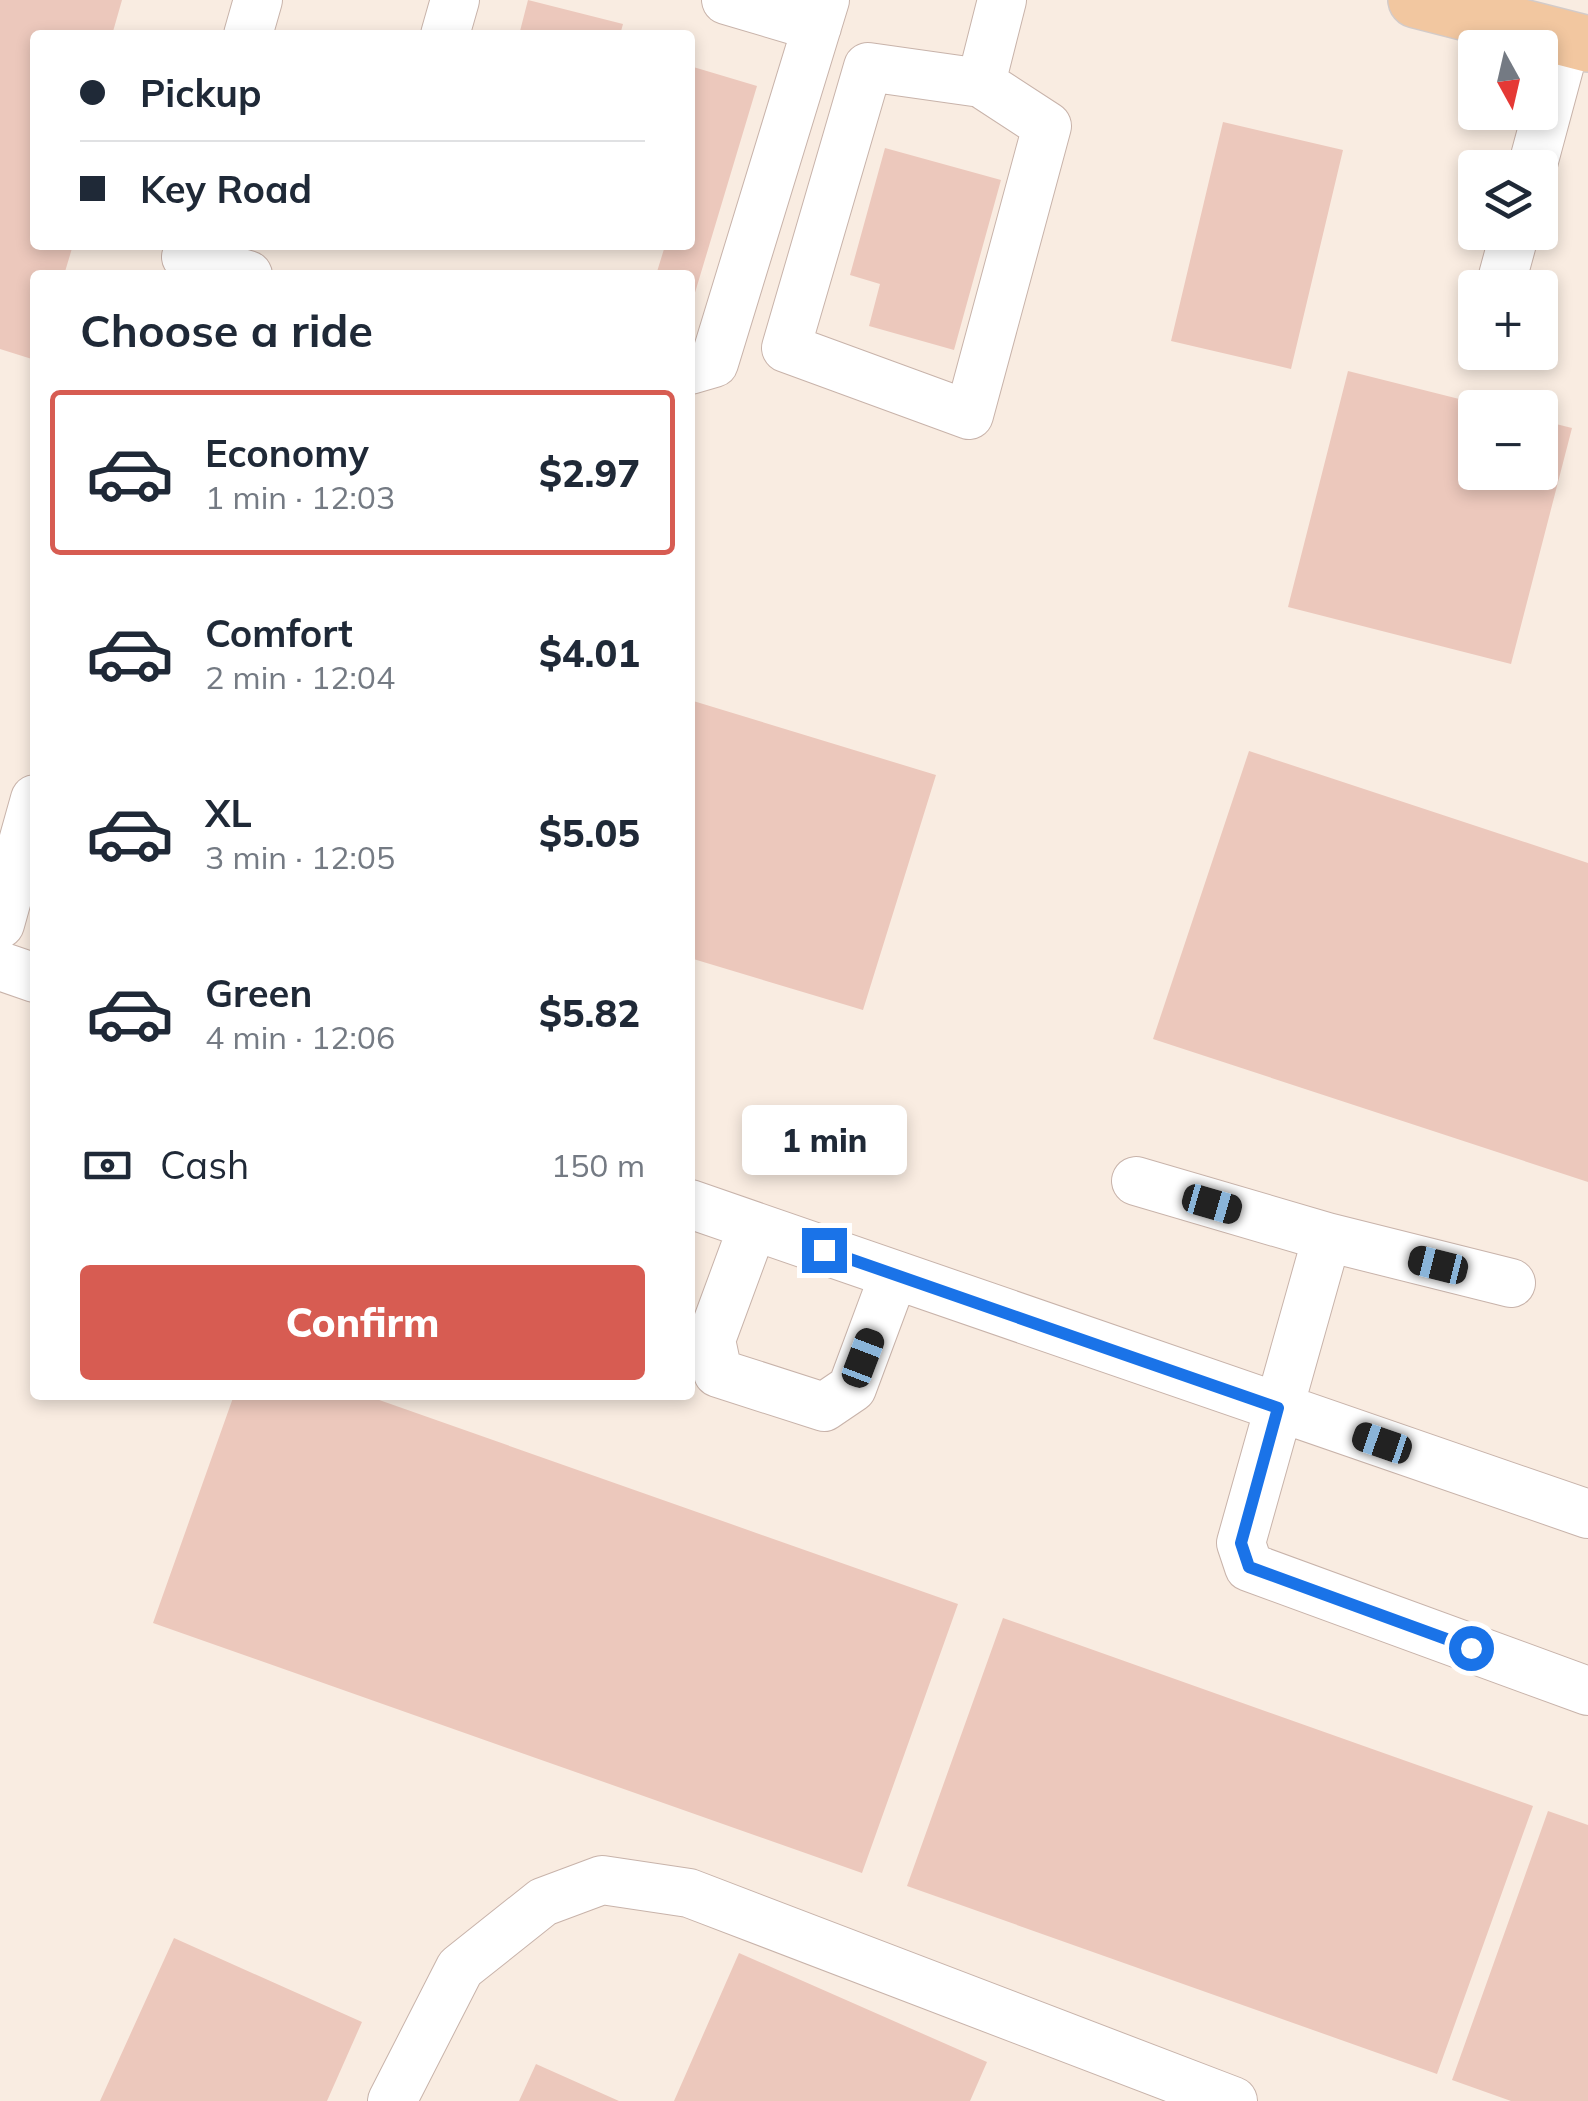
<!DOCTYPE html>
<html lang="en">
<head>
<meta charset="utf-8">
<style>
	:root { --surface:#fff; --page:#f2f2f3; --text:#1f2937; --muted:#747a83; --line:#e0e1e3; --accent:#d75c52 }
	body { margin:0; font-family:Mulish,sans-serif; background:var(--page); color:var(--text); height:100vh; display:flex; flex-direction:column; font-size:38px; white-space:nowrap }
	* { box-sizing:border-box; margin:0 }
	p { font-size:32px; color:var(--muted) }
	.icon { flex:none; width:55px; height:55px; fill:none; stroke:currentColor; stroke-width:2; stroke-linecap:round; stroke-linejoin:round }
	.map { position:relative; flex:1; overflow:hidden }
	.drawer { position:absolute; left:30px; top:270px; width:665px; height:1130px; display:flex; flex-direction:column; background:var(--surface); border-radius:10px; box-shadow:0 5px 15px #0003 }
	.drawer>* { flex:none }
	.guide { position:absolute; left:30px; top:30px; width:665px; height:220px; border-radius:10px; box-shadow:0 5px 15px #0003; display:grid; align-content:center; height:220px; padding:0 50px; background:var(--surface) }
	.needle { width:65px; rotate:172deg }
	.buttons { position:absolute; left:1458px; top:30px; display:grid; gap:20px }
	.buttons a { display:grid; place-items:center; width:100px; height:100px; border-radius:10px; background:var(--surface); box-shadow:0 5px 15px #0003; font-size:50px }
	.end { position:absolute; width:45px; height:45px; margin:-22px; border:12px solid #1a73e8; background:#fff; box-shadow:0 0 0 5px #fff }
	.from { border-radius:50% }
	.bubble { position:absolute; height:70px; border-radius:10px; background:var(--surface); box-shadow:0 5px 15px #0003; font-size:32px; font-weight:800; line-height:70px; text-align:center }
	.car { position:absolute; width:30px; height:60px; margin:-30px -15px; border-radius:12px; box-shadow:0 0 8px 2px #0007; background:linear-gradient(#222 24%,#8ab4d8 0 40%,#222 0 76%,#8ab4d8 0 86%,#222 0) }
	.guide b { display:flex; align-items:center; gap:35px; height:95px; font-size:38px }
	.guide b+b { border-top:2px solid var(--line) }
	.guide i { width:25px; height:25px; background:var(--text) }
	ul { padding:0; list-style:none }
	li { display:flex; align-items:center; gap:30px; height:165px; margin:0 20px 15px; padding:0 30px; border:5px solid transparent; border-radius:10px }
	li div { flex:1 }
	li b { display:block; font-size:38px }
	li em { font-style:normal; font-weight:800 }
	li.selected { border-color:var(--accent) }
	li>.icon { width:90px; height:90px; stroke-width:1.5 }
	h2 { padding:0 50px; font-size:45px; line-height:120px }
	.pay { display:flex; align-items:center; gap:25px; height:110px; padding:0 50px; font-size:38px }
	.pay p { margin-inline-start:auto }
	.primary-button { display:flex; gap:20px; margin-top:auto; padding:20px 50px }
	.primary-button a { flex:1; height:115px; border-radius:10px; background:var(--accent); color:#fff; font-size:40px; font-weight:800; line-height:115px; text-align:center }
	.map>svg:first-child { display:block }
	.building { fill:#ecc8bc }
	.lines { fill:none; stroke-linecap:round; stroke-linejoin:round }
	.minor-casing { stroke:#c8b3aa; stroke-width:50 }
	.major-casing { stroke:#d3cbc9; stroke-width:58 }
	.minor { stroke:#fff; stroke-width:48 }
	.major { stroke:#f2c7a0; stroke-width:55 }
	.route { stroke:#1a73e8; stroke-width:12 }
</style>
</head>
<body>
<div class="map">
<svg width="1588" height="2101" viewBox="0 0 1588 2101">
	<rect width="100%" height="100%" fill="#f9ece1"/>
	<path class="building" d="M0 0H122L112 35H35V245H73L64 275H35V360L0 349Z
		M528 0 623 24 620 35H519Z
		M690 66 757 86 694 296 690 295V275H656L664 249 653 246 690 245Z
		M1223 122 1343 150 1291 369 1171 341Z
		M885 148 1001 180 954 350 869 326 880 284 850 275Z
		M1348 371 1487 406 1475 408V472H1540V420L1572 428 1511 664 1288 607Z
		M690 700 936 775 863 1010 690 958Z
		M1249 751 1588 863V1182L1153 1039Z
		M234 1395H365L958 1604 862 1873 153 1623Z
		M1003 1618 1533 1806 1437 2074 907 1886Z
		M1548 1811 1588 1825V2101H1511L1452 2080Z
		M174 1938 362 2022 327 2101H100Z
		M739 1953 987 2062 970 2101H674Z
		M536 2064 619 2101H519Z"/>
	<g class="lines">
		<defs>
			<path id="minor" d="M726 0 817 27
				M248 35 258 0
				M445 35 455 0
				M868 67 981 83 1047 126 969 415 786 348Z
				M981 83 1002 0
				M1532 168 1567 38
				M186 257 248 275
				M1503 276 1515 232
				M690 370 714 363 825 0
				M0 924 35 799
				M0 966 35 978
				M1136 1181 1327 1237 1241 1543 1249 1567 1588 1691
				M690 1204 1588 1514
				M753 1226 711 1340 718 1373 824 1407 852 1388 894 1275
				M1327 1237 1511 1283
				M392 2101 460 1968 543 1902 602 1880 689 1893 1233 2101"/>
			<path id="major" d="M1416 0 1588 44"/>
		</defs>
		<use href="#minor" class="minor-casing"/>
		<use href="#major" class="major-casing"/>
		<use href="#minor" class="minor"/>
		<use href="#major" class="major"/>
	</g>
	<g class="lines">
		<path class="route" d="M824 1250 1278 1408 1241 1543 1249 1567 1471 1648"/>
	</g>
</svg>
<div class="buttons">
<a><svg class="needle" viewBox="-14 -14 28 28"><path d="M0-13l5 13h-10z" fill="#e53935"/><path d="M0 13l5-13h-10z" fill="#747a83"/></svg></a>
<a><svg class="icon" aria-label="layers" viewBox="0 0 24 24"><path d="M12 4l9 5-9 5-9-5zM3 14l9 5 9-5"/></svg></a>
<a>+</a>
<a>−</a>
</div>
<i class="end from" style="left:1471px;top:1648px"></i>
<i class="end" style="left:824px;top:1250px"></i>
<div class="bubble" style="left:742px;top:1105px;width:165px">1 min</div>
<i class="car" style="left:1212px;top:1204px;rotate:106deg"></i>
<i class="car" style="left:1438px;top:1265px;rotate:284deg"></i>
<i class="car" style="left:863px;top:1358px;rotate:21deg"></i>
<i class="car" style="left:1382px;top:1443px;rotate:289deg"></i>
<div class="guide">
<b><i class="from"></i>Pickup</b>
<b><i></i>Key Road</b>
</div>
<section class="drawer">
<h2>Choose a ride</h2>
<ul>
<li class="selected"><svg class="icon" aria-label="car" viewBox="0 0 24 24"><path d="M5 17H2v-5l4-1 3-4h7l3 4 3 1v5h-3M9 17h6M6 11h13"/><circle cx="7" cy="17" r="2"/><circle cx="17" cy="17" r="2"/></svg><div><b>Economy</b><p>1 min · 12:03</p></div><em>$2.97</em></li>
<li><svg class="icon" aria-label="car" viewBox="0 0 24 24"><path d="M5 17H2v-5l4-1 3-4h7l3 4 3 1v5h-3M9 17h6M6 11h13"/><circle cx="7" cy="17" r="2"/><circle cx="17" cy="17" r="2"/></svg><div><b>Comfort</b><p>2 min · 12:04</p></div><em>$4.01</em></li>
<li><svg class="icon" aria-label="car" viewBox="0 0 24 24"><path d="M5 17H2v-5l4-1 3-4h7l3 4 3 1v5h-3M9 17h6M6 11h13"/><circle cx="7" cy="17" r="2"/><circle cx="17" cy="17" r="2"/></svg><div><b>XL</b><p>3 min · 12:05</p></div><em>$5.05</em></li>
<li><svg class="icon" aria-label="car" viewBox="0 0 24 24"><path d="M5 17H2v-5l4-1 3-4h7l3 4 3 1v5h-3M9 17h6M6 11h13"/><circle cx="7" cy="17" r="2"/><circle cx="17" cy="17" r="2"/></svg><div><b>Green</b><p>4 min · 12:06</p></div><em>$5.82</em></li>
</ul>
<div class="pay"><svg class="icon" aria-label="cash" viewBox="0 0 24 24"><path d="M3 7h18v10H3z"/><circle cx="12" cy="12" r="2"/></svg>Cash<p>150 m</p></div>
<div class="primary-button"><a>Confirm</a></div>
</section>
</div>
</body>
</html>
